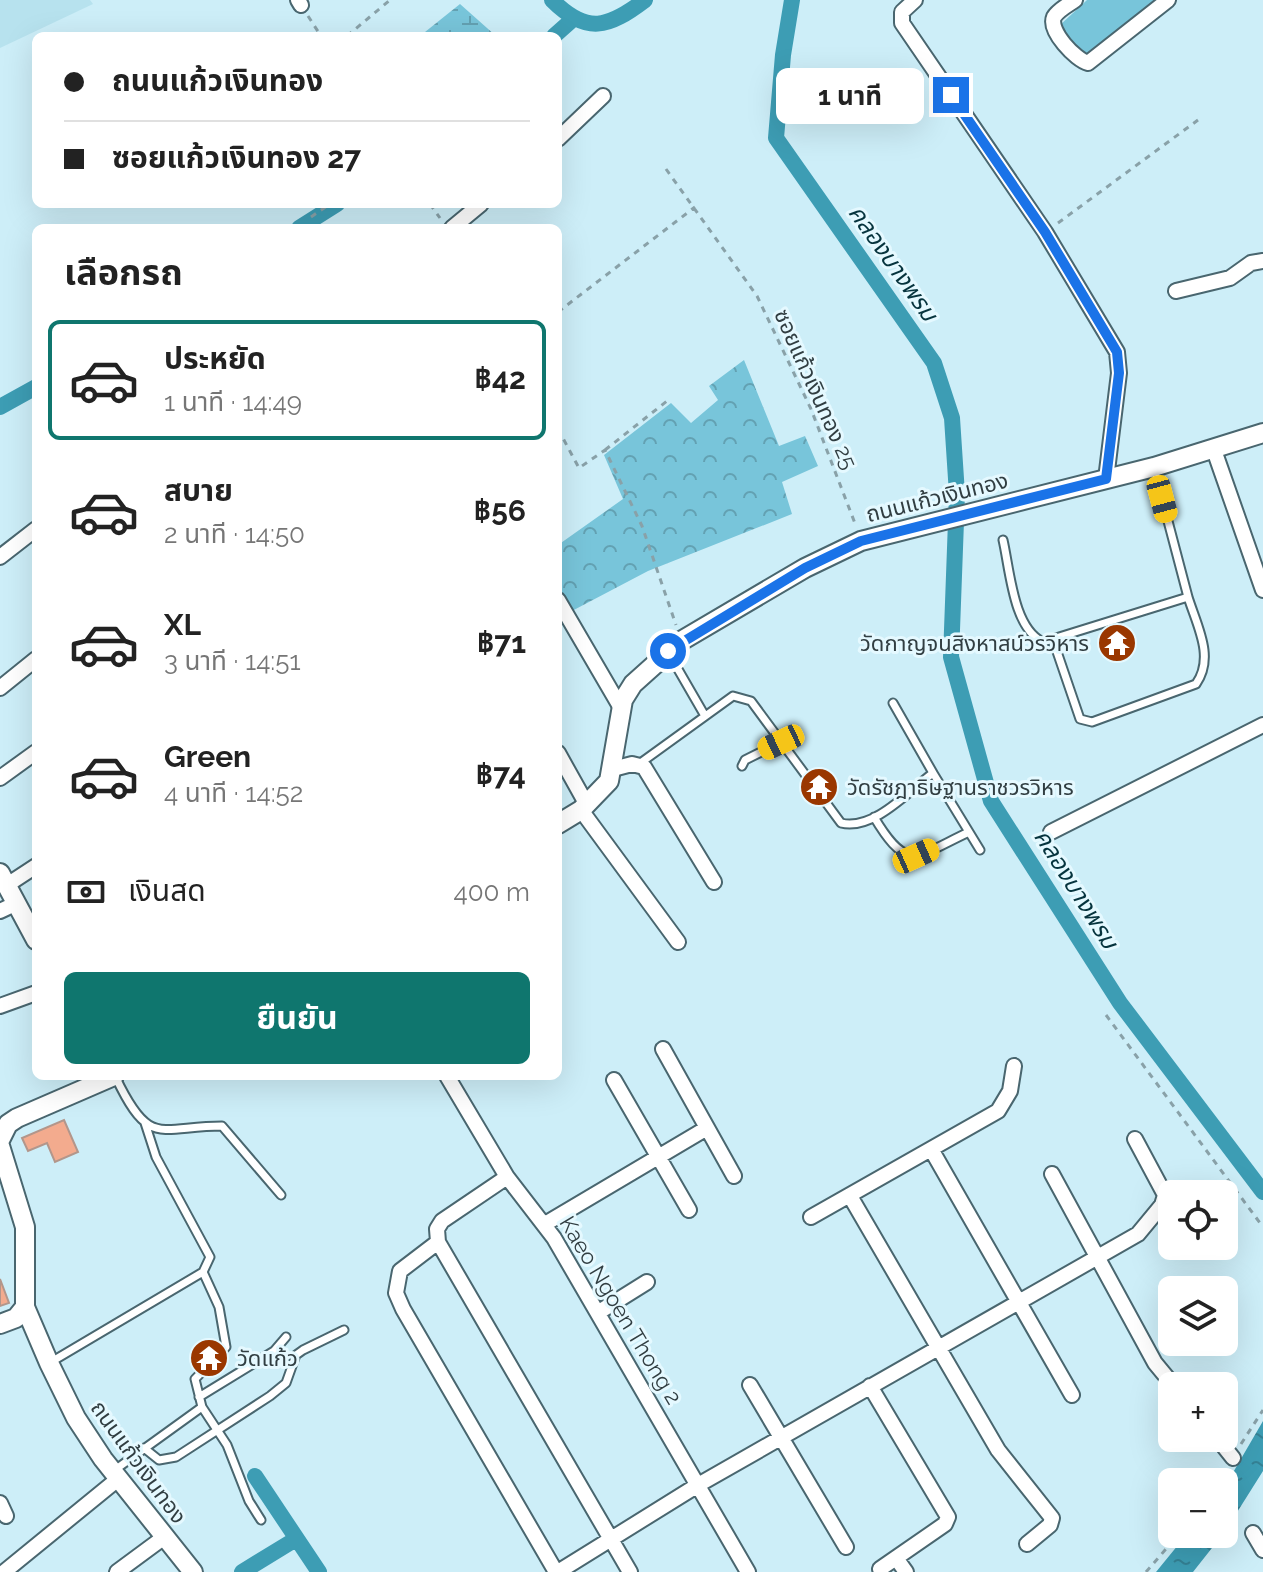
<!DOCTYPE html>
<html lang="th">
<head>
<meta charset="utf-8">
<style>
	:root { --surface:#fff; --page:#f2f2f2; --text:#222; --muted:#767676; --line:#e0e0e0; --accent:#0f766e }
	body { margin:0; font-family:Raleway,"Noto Sans Thai",sans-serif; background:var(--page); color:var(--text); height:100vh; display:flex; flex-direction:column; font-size:30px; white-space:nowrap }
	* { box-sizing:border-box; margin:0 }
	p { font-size:26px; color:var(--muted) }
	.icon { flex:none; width:44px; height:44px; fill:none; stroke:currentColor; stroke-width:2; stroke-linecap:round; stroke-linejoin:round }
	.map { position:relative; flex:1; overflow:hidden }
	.side { position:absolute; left:32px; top:224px; width:530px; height:856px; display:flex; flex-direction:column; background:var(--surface); border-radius:12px; box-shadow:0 8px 32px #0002 }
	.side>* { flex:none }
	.hud { position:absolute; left:32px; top:32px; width:530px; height:176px; border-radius:12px; box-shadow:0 8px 32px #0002; display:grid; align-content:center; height:176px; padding:0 32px; background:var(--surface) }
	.buttons { position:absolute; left:1158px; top:1180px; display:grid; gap:16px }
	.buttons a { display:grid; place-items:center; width:80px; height:80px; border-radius:12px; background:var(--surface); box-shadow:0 8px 32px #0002; font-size:40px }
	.end { position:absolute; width:36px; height:36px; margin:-18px; border:10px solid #1a73e8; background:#fff; box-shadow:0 0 0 4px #fff }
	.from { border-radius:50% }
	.bubble { position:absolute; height:56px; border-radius:12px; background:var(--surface); box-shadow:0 8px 32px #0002; font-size:26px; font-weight:700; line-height:56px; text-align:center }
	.car { position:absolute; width:24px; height:48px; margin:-24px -12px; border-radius:10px; box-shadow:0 0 6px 2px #0007; background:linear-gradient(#f5c518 24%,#345 0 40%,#f5c518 0 76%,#345 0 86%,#f5c518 0) }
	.hud b { display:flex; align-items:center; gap:28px; height:76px; font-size:30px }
	.hud b+b { border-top:2px solid var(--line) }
	.hud i { width:20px; height:20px; background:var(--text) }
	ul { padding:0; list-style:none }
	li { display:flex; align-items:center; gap:24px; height:120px; margin:0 16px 12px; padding:0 16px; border:4px solid transparent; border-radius:12px }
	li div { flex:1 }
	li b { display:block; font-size:30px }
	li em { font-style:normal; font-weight:700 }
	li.current { border-color:var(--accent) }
	li>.icon { width:72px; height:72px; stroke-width:1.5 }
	h2 { padding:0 32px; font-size:36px; line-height:96px }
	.pay { display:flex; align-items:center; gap:20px; height:88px; padding:0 32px; font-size:30px }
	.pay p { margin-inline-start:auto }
	.action { display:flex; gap:16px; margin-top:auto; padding:16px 32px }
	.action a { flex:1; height:92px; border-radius:12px; background:var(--accent); color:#fff; font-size:32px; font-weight:700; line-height:92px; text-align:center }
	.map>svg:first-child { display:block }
	.built { fill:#b7e2ee }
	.forest { fill:url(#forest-crowns) }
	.wetland { fill:url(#wetland-marsh) }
	.garden { fill:#78c5da }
	.water { fill:url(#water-ripples) }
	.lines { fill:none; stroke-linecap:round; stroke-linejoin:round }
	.canal { stroke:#3d9db4; stroke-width:16 }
	.building { fill:#f3ab8e; stroke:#b2968b; stroke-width:2 }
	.service-casing { stroke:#49666f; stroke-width:11 }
	.minor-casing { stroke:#49666f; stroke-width:18 }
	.tertiary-casing { stroke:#49666f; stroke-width:22 }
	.path { stroke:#89a1a8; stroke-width:3; stroke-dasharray:6 6; stroke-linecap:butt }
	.service { stroke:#fff; stroke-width:7 }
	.minor { stroke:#fff; stroke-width:14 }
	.tertiary { stroke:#fff; stroke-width:18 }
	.route { stroke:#1a73e8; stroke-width:10 }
	.labels { text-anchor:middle; stroke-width:6; stroke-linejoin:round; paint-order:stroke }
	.street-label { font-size:22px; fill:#313e42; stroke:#e5f9ff }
	.poi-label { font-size:22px; fill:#313e42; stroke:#e5f9ff; text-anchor:start }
	.water-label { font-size:24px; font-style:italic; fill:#06343e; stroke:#e5f9ff }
</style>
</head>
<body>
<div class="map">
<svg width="1263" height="1572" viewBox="0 0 1263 1572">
	<defs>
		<pattern id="forest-crowns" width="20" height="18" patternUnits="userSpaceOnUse" patternTransform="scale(2)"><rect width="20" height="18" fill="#78c5da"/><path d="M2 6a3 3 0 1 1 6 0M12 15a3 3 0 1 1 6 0" fill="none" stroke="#63a1b2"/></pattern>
		<pattern id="wetland-marsh" width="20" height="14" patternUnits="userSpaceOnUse" patternTransform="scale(2)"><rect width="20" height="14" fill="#78c5da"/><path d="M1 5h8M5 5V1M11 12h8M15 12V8" fill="none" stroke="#63a1b2"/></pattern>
		<pattern id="water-ripples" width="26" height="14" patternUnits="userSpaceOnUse" patternTransform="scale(2)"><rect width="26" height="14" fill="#3d9db4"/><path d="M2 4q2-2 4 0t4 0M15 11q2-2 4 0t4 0" fill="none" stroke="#348194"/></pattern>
	</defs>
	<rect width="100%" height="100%" fill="#cdeef8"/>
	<path class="built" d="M0 0H90L93 4 0 48Z"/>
	<path class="forest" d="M744 360 779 446 805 436 818 466 782 482 792 514 648 571 570 612 558 591V545L623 499 604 455 671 403 691 423 718 400 709 386Z"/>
	<path class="wetland" d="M460 4 496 36H420Z"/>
	<path class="garden" d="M1087 0H1160L1090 57 1081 56 1059 26Z"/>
	<path class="water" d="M1263 1421V1471L1224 1533V1488Z
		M1187 1534H1223L1193 1572H1156Z"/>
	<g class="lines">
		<path class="canal" d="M552 0C587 35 608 28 645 0
			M792 0 783 55 776 138 934 363 952 418 957 494 951 657 991 801 1120 1003 1263 1192
			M554 36 572 20
			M299 228 337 204
			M0 407 36 387
			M255 1476 319 1572
			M242 1572 296 1539"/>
	</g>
	<path class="building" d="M64 1120 78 1152 55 1162 47 1143 28 1151 22 1138Z
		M0 1279 9 1303 0 1306Z"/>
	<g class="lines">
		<defs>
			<path id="service" d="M1003 540C1010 570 1013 628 1043 642L1188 597 1154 468
				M1053 640 1080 719 1092 722 1196 684C1215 657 1197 626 1188 597
				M668 652 705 716
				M639 764 733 696 751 701 841 823C873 831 908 792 933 773L893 703
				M742 766 745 760 781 742
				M933 773 980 850
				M874 817C908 874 917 856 969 832
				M116 1078C150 1149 160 1126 222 1126L281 1195
				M203 1272 219 1307 226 1347 195 1379 202 1407 227 1445 249 1501 261 1520
				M51 1362 203 1272 210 1257 156 1157 145 1123
				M199 1397 274 1351 286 1337
				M144 1448 159 1460 176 1457 270 1396 286 1383 296 1355 303 1350 344 1330
				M112 1472 202 1407"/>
			<path id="minor" d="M298 0 301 5
				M915 0 902 12V23L1045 232 1117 352 1119 373 1106 479
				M1075 0C1068 5 1058 10 1054 17 1048 31 1076 60 1088 63L1168 0
				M558 139 603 96
				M452 228 481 204
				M1176 291 1230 278 1251 263 1263 261
				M1214 450 1263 590
				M0 557 36 529
				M558 600 621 708
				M0 688 36 659
				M558 753 587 805
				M613 769 632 764 644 767 714 882
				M0 778 36 752
				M581 810 678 942
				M1051 832 1263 725
				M7 885 36 866
				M0 911 17 903
				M0 1006 36 993
				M663 1049 734 1176
				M447 1076 507 1177 554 1238 748 1572
				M614 1080 689 1210
				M931 1149 1072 1395
				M1052 1174 1155 1363 1174 1386
				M507 1177 442 1221 437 1229 438 1242 400 1271 396 1293 403 1309 556 1572
				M850 1196 998 1450 1052 1518 1050 1525 1027 1544
				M811 1217 998 1111 1010 1091 1014 1066
				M545 1224 707 1128
				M438 1242 630 1572
				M599 1312 647 1282
				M750 1385 846 1547
				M870 1386 948 1517 945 1524 880 1569
				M1217 1438 1233 1458
				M0 1503 6 1516
				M1253 1533 1263 1550
				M896 1558 906 1572
				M4 1572 118 1479
				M117 1572 163 1538
				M558 1572 698 1485 1138 1234 1162 1205 1165 1195 1135 1139"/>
			<path id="tertiary" d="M558 824 581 810 609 781 623 700 633 684 681 641 805 568 861 541 1154 467 1263 433
				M0 873 36 940
				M0 1140 8 1124 17 1118 114 1076
				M0 1146 25 1227V1307L49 1363 76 1418 103 1459 193 1572
				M0 1324 16 1318 25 1307"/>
		</defs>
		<use href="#service" class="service-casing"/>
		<use href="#minor" class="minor-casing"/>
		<use href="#tertiary" class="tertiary-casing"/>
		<path class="path" d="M308 16 321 36
			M347 36 390 0
			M666 169 757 296 811 409 856 526
			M430 204 440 218
			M311 217 330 204
			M1058 223 1198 120
			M558 312 695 207
			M558 429 579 468 605 450 642 526 676 625
			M605 450 667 401
			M1106 1015 1263 1227
			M1241 1444 1263 1410
			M1219 1482 1226 1472
			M1146 1572 1179 1534"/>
		<use href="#service" class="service"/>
		<use href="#minor" class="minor"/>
		<use href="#tertiary" class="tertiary"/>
	</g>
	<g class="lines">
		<path class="route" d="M668 651 805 568 861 541 1106 479 1119 373 1117 352 1045 232 951 95"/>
	</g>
	<defs>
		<symbol id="temple-disc" viewBox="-11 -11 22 22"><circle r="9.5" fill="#9a3700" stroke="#e5f9ff"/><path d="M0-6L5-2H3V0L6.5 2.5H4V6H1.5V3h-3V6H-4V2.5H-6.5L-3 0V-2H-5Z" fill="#fff"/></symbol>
	</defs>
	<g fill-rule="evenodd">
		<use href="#temple-disc" x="1095" y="621" width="44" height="44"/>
		<use href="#temple-disc" x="797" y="765" width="44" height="44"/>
		<use href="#temple-disc" x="187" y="1336" width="44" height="44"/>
	</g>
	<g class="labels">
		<g class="street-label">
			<text transform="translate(816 389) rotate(66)" y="8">ซอยแก้วเงินทอง 25</text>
			<text transform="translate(937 497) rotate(-14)" y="8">ถนนแก้วเงินทอง</text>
			<text transform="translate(621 1310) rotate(59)" y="8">Kaeo Ngoen Thong 2</text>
			<text transform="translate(139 1462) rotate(54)" y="8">ถนนแก้วเงินทอง</text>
		</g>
		<g class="poi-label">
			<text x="1089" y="651" text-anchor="end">วัดกาญจนสิงหาสน์วรวิหาร</text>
			<text x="847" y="795">วัดรัชฎาธิษฐานราชวรวิหาร</text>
			<text x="237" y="1366">วัดแก้ว</text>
		</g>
		<g class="water-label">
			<text transform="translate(893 263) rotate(55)" y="8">คลองบางพรม</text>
			<text transform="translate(1076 889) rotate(58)" y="8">คลองบางพรม</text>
		</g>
	</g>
</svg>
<div class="buttons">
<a><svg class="icon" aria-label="locate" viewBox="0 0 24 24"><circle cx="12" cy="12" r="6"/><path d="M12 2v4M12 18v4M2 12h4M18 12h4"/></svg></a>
<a><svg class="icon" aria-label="layers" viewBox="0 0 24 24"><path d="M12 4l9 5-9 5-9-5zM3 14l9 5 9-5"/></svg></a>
<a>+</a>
<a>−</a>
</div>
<i class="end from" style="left:668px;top:651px"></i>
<i class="end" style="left:951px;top:95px"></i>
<div class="bubble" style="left:776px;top:68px;width:148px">1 นาที</div>
<i class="car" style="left:1162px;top:499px;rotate:165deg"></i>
<i class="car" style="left:781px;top:742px;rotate:245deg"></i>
<i class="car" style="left:916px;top:856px;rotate:66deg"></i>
<div class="hud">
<b><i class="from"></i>ถนนแก้วเงินทอง</b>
<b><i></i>ซอยแก้วเงินทอง 27</b>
</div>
<section class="side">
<h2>เลือกรถ</h2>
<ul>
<li class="current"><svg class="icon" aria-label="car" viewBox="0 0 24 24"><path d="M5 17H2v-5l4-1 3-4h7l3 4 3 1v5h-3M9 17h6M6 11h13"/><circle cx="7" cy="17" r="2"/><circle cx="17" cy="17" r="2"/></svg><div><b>ประหยัด</b><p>1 นาที · 14:49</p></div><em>฿42</em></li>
<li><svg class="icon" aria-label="car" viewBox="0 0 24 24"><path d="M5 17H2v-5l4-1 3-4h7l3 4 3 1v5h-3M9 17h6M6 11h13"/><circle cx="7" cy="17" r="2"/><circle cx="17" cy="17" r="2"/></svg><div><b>สบาย</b><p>2 นาที · 14:50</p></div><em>฿56</em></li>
<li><svg class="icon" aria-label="car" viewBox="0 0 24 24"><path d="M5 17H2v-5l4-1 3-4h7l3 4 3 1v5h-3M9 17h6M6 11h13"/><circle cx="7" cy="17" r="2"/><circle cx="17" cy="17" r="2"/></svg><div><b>XL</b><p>3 นาที · 14:51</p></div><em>฿71</em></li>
<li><svg class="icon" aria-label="car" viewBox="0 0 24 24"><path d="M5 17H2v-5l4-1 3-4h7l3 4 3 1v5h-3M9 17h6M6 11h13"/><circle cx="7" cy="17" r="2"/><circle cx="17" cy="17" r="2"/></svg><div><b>Green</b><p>4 นาที · 14:52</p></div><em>฿74</em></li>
</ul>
<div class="pay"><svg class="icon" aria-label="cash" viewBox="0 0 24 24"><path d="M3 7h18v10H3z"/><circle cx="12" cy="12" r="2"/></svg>เงินสด<p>400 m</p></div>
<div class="action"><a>ยืนยัน</a></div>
</section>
</div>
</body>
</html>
